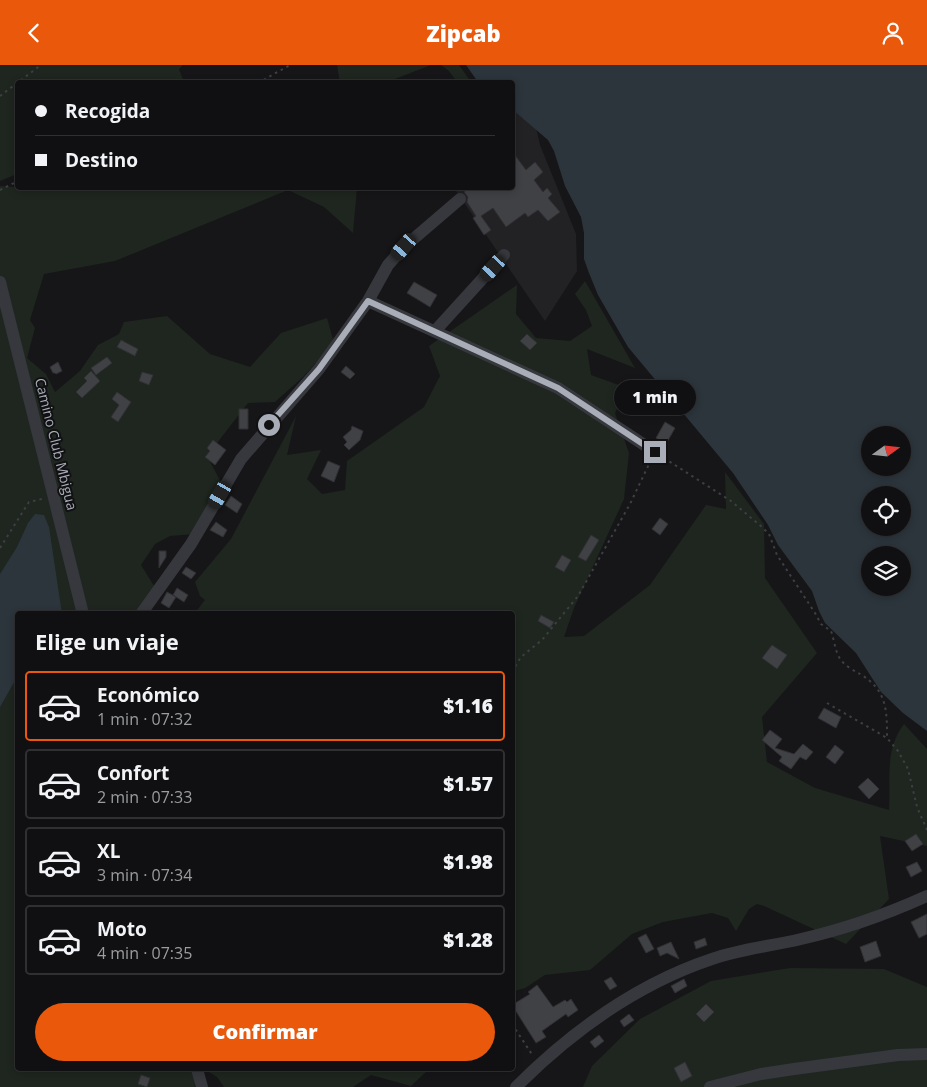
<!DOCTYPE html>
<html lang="es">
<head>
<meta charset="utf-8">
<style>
	:root { --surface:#101012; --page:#19191b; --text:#f1f3f6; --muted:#9c9d9f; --line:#303032; --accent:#ea580c }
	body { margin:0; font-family:"Open Sans",sans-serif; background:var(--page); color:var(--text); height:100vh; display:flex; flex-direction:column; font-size:19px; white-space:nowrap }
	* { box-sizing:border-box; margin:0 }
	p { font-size:16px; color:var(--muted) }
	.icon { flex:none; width:28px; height:28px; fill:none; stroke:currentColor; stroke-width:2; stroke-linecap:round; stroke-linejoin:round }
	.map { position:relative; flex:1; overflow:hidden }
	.details { position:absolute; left:15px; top:546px; width:500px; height:460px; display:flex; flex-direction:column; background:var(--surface); border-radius:5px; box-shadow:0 2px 8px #0003,0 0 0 1px var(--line) }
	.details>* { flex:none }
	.hud { position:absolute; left:15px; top:15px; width:500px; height:110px; border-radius:5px; box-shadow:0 2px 8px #0003,0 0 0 1px var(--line); display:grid; align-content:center; height:110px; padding:0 20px; background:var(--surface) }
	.needle { width:32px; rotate:75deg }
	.tools { position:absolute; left:861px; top:361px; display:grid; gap:10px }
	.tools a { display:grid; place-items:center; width:50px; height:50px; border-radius:50%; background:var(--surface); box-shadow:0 2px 8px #0003,0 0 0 1px var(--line); font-size:25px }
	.end { position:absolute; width:22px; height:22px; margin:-11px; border:6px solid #a8adb8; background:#111; box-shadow:0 0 0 2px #111 }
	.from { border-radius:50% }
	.bubble { position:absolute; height:35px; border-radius:18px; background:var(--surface); box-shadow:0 2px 8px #0003,0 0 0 1px var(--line); font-size:16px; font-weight:800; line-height:35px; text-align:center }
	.car { position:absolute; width:15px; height:30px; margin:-15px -8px; border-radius:6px; box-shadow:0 0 4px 1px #0007; background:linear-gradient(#222 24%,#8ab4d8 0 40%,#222 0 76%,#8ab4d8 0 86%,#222 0) }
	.hud b { display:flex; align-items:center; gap:18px; height:48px; font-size:19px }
	.hud b+b { border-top:1px solid var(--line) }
	.hud i { width:12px; height:12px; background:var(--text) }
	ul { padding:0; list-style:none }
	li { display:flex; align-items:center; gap:15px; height:70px; margin:0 10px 8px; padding:0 10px; border:2px solid var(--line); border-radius:5px }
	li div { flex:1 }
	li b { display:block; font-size:19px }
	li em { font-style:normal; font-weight:800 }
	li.selected { border-color:var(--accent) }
	li>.icon { width:45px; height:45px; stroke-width:1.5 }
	h2 { padding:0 20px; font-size:22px; line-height:60px }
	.cta { display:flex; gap:10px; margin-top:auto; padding:10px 20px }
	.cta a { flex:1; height:58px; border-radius:30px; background:var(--accent); color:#fff; font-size:20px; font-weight:800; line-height:58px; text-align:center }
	header { display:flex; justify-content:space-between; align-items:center; height:65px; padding:0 20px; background:var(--accent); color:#fff; font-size:22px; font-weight:800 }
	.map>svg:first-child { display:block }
	.built { fill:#222225 }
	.green { fill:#1e261f }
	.water { fill:#2c353c; fill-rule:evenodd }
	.building { fill:#404145; stroke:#303034 }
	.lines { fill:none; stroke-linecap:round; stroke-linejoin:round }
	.path { stroke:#3d3f44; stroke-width:2; stroke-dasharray:2.5 4; stroke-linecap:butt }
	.minor { stroke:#37383d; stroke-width:12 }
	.route { stroke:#a8adb8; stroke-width:6 }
	.labels { text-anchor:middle; stroke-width:4; stroke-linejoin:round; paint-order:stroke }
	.street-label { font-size:14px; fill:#a8adb8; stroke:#111113 }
</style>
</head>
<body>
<header><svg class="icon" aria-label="back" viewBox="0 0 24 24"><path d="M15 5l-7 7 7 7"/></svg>Zipcab<svg class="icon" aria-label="person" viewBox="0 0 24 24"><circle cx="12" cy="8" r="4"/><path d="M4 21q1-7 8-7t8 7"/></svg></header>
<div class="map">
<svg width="927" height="1022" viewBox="0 0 927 1022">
	<rect width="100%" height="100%" fill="#161618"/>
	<path class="built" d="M513 42 536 63 540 80 576 169 577 206 545 256 454 123 512 122Z"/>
	<path class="green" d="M0 0H183L179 4 184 17 18 18 17 109 0 116Z
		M337 0H431L395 14 375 17 340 18Z
		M441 0H459L471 17H457L449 6Z
		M0 121 78 126 88 122 357 123 353 168 324 142 288 125 115 196 44 209 30 255 35 263 27 293 46 309 55 327 80 306 98 280 119 269 124 257 167 251 210 289 250 302 281 268 327 253 334 278 303 312 275 337 248 338 207 391 222 419 195 469 170 471 155 479 141 500 156 524 140 549H18V1004H196L194 1008 195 1022H0Z
		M585 216 635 303 587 284 591 310 627 323 615 348 629 388 624 434 574 543 564 572 584 571 650 520 706 440 726 444 725 407 764 459 765 513 817 588 762 652 767 697 815 723 889 745C891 715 884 685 904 659L927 684V781L880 771 889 834 846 879 764 841 757 839 749 844 736 866 728 853 712 848 663 857 632 869 590 905 545 910 525 923 515 926 512 923V549H194L205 535 200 531 195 517 231 474 296 351 287 390 321 385 307 414 322 429 345 425 347 396 424 342 440 311 429 281 517 220 516 249 536 273 570 276 592 261 586 245 575 229Z
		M790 903 884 904 927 922V1022H583L592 1001 640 954 711 916Z
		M209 1004H429L411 1021 371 1010 353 1022H224L217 1012 209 1007Z"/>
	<path class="water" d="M466 0H927V666L903 648 881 627 856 588 825 558 819 546 812 526 778 480 768 460 733 408 628 282 598 230 589 208 584 194V168L581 152 565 121 554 86 548 75 513 45 512 18 478 17ZM870 370H902V402H870ZM870 430H902V462H870ZM870 490H902V522H870Z
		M35 449 44 450 49 462 62 549H18L17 612 0 642V509L17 482 28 458Z"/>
	<path class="building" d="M512 86 526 105 535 97 543 107 534 115 543 127 547 123 552 129 548 133 560 147 548 156 538 145 528 152 525 148 506 162 493 143 481 151 491 165 484 170 473 153 476 151 467 137 468 132 464 127 470 122H512Z
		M414 217 437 230 430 242 407 228Z
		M527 269 537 278 530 285 520 276Z
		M121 275 138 284 135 291 117 282Z
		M107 292 112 298 96 310 91 303Z
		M58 297 62 306 56 309 55 308H53L50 302Z
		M346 301 355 309 350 314 341 307Z
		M91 306 100 316 82 333 76 327 87 316 84 313Z
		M142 307 153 310 149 320 139 316Z
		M117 327 131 337 118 357 111 352 119 340 112 334Z
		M239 344H248V364H239Z
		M665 357 675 363 666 379 656 373Z
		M352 361 363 366 360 375 349 385 344 380 347 377 343 372 351 365Z
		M213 375 226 385 215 400 205 392 210 386 207 383Z
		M328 396 340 401 334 417 321 411Z
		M231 431 242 439 237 448 225 440Z
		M660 453 668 459 660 470 652 464Z
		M216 457 227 465 223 472 210 465Z
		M591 470 599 475 586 496 578 492Z
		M159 486H166V492L159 503Z
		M562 490 571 495 564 507 555 502Z
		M186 502 196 508 191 514 182 508Z
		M177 523 188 530 184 537 173 530Z
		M167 527 176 532 169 543 161 538Z
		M541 550 554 557 550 563 538 556Z
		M772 580 787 590 777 604 762 593Z
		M824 643 841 652 836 663 818 653Z
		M770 665 782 674 775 683 794 689 803 679 813 687 806 695 800 692 791 704 779 696 782 692 762 675Z
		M835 680 844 687 835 699 826 692Z
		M868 713 879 724 869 734 858 722Z
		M916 769 923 779 912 786 905 776Z
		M917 797 922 806 911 812 906 802Z
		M927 849V869L919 873 911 857Z
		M646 869 654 884 646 888 638 873Z
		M705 873 707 880 696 884 694 877Z
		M876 876 881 891 865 897 860 882Z
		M671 877 679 894 667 888 660 891 657 883Z
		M611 912 617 921 610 925 604 916Z
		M684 914 687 921 675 928 671 921Z
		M537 920 553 942 565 935 567 937 571 934 578 945 568 952 566 949 542 966 546 972 536 978 512 940 530 929 528 927Z
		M706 939 714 947 704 957 696 949Z
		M629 949 634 955 624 962 620 956Z
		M599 970 604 976 595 983 590 977Z
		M685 997 692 1011 681 1017 674 1003Z
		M141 1010 150 1013 147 1022 138 1019Z"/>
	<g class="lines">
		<path class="path" d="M258 18 290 0
			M0 31 41 0
			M0 125 18 116
			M664 393 731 436 762 462 769 469 777 490 815 548 821 559 831 566C834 574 835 585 839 592 843 600 853 605 860 609 887 625 887 645 887 673
			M0 483 29 437 42 434
			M512 607 521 592 542 575 578 531 630 439 651 395
			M827 638 887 673 898 686 908 704 917 742 927 765
			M512 959 533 991"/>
		<path class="minor" d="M0 217 83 549
			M368 236 558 323 655 387
			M435 266 504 190
			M141 549 191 479 241 394 319 304 368 236 388 200 404 182 460 134
			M197 1004 202 1022
			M516 1022C572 966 637 919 712 894 741 884 772 881 801 874 846 864 885 850 927 831
			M710 1022 761 1009 794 1004 898 990 927 989"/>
	</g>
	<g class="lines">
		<path class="route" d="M269 360 319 304 368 236 558 323 655 387"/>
	</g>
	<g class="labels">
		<g class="street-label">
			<text transform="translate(56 379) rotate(76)" y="5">Camino Club Mbigua</text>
		</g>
	</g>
</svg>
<div class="tools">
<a><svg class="needle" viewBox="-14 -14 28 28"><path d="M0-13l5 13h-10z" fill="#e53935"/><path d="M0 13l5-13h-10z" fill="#9c9d9f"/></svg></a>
<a><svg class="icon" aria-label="locate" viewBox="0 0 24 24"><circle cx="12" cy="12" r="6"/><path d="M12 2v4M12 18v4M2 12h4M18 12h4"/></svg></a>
<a><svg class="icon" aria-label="layers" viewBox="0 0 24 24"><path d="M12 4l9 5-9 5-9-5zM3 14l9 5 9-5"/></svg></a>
</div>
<i class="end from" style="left:269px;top:360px"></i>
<i class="end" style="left:655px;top:387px"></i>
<div class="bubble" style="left:614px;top:315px;width:82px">1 min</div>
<i class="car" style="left:404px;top:182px;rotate:221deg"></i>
<i class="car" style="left:493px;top:203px;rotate:222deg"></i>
<i class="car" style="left:220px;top:430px;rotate:210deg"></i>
<div class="hud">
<b><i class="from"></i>Recogida</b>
<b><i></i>Destino</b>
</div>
<section class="details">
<h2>Elige un viaje</h2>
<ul>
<li class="selected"><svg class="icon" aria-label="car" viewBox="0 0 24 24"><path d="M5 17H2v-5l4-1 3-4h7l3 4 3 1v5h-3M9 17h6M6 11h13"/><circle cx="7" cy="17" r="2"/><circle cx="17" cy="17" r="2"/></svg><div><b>Económico</b><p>1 min · 07:32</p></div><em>$1.16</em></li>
<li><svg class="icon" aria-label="car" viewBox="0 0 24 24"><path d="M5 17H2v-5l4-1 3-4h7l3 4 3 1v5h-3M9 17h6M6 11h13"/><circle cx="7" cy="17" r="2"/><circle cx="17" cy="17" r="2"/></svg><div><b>Confort</b><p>2 min · 07:33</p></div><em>$1.57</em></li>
<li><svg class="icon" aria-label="car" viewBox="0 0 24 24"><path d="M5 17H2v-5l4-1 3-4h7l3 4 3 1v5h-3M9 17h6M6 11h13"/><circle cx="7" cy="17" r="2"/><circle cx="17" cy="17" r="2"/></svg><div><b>XL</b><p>3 min · 07:34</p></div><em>$1.98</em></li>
<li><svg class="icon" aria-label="car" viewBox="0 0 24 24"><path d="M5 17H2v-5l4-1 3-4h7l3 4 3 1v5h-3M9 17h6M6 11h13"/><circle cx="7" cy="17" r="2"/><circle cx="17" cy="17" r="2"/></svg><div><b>Moto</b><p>4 min · 07:35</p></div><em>$1.28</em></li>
</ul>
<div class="cta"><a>Confirmar</a></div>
</section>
</div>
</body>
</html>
